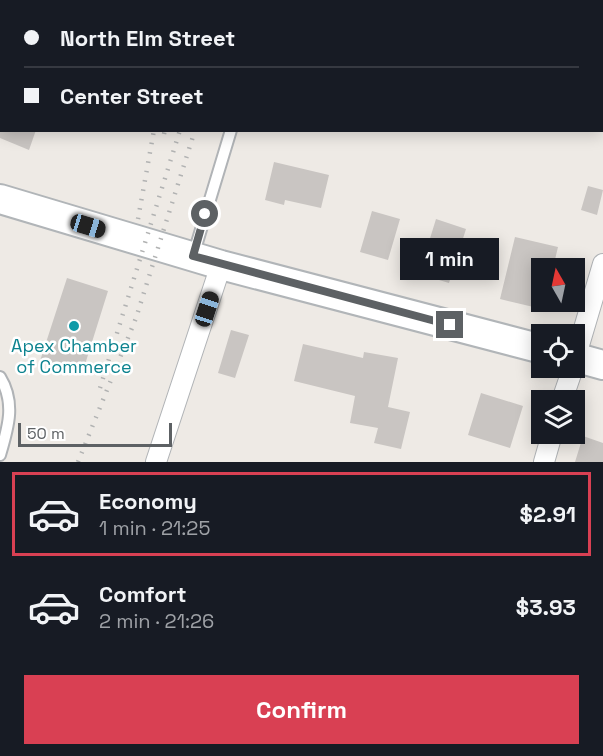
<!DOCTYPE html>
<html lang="en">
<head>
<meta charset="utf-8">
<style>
	:root { --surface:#171b24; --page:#20242c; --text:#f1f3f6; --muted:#9ea1a6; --line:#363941; --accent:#d94053 }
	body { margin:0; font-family:"Space Grotesk",sans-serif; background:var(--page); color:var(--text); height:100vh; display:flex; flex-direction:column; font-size:22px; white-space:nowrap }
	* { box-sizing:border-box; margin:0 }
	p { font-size:20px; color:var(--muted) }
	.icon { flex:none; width:33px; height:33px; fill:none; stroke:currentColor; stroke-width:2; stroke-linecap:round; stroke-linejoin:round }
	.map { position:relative; height:462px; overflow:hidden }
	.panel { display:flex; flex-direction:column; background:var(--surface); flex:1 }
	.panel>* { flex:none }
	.hud { position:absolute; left:0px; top:0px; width:603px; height:132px; box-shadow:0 3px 15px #0003; display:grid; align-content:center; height:132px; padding:0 24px; background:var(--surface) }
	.needle { width:39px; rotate:351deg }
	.fabs { position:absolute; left:531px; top:258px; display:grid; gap:12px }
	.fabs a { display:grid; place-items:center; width:54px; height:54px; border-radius:0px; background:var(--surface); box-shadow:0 3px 15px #0003; font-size:30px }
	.scale { position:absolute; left:18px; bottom:15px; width:154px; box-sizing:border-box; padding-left:6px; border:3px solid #5d6164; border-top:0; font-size:16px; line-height:21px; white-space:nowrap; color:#5d6164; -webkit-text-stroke:4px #fff; paint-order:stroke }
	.end { position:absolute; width:27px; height:27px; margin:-14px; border:8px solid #5d6164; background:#fff; box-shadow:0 0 0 3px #fff }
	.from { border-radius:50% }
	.bubble { position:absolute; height:42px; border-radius:0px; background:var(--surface); box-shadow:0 3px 15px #0003; font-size:20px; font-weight:700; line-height:42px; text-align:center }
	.car { position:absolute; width:18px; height:36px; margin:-18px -9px; border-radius:8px; box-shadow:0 0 4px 2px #0007; background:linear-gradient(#222 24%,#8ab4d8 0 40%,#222 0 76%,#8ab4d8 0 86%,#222 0) }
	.hud b { display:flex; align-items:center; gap:21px; height:57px; font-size:22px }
	.hud b+b { border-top:2px solid var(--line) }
	.hud i { width:15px; height:15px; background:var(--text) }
	ul { padding:10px 0 0; list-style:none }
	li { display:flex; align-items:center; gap:18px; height:84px; margin:0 12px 9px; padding:0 12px; border:3px solid transparent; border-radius:0px }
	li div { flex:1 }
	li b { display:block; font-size:22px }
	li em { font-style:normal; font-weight:700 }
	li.on { border-color:var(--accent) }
	li>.icon { width:54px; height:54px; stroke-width:1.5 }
	.action { display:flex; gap:12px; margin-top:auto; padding:12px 24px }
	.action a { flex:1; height:69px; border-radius:0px; background:var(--accent); color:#fff; font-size:24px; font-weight:700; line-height:69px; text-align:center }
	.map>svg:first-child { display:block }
	.building { fill:#c9c5c2 }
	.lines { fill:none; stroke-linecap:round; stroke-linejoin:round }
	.service-casing { stroke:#b0b3b6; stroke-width:14 }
	.minor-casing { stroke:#b0b3b6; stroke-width:22 }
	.secondary-casing { stroke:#b1b5b8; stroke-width:32 }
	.service { stroke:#fff; stroke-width:10 }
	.minor { stroke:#fff; stroke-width:20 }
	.secondary { stroke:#fff; stroke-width:28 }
	.rail { stroke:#b1b2b2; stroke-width:4.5; stroke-dasharray:1.5 8; stroke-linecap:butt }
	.route { stroke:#5d6164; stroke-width:8 }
	.culture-dot { fill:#0f9aa8; stroke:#fff; stroke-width:2 }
	.labels { text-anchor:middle; stroke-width:5; stroke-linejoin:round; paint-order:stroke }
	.culture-label { font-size:18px; fill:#0d838f; stroke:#fff }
</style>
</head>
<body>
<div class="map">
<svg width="603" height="462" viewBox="0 0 603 462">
	<rect width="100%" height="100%" fill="#eeeae5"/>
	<path class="building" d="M0 130H36L29 150 0 138Z
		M274 162 329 175 321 208 285 200 284 205 265 200Z
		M588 186 603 190 597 215 581 210Z
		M372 211 400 219 388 260 360 252Z
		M436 219 466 229 449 283 419 274Z
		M515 237 558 247 553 268H542V309L500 299Z
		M67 278 108 291 82 374 40 361Z
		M231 330 249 335 235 378 218 373Z
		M303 344 363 358 364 352 398 358 388 407 410 412 401 449 374 443 378 428 350 423 355 396 294 381Z
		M481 393 523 406 510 448 468 435Z
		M583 436 603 443V462H575Z"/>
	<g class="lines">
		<defs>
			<path id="service" d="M271 2 272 0
				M193 256 231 130
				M0 377C16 403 8 428 0 455"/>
			<path id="minor" d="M574 362 603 264
				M562 400 573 368
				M156 462 221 265
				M544 462 552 434"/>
			<path id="secondary" d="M0 199 221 265 542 349
				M574 357 603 365"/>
		</defs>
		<use href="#service" class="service-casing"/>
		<use href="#minor" class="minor-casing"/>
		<use href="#secondary" class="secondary-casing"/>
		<use href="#service" class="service"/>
		<use href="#minor" class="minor"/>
		<use href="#secondary" class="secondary"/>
		<path class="rail" d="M190 2 191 0
			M205 2V0
			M220 2 221 0
			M238 2V0
			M164 134 165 130
			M138 219 154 130
			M100 388 180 130
			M78 462 136 318 195 130"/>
	</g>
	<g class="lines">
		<path class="route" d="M205 214 193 256 450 325"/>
	</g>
	<circle class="culture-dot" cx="74" cy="326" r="6"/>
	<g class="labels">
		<g class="culture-label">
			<text x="74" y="352">Apex Chamber<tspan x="74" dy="21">of Commerce</tspan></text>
		</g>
	</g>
</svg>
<div class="fabs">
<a><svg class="needle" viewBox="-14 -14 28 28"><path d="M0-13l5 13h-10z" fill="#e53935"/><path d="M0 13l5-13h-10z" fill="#9ea1a6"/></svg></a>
<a><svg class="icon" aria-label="locate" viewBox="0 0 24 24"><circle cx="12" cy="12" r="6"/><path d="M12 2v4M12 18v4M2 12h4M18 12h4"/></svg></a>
<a><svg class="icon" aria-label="layers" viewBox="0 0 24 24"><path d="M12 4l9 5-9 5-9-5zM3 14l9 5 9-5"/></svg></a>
</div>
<div class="scale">50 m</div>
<i class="end from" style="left:205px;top:214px"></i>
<i class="end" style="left:450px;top:325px"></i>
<div class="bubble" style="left:400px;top:238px;width:99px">1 min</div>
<i class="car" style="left:88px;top:226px;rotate:107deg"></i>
<i class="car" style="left:207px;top:309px;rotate:18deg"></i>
<div class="hud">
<b><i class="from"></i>North Elm Street</b>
<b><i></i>Center Street</b>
</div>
</div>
<section class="panel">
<ul>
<li class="on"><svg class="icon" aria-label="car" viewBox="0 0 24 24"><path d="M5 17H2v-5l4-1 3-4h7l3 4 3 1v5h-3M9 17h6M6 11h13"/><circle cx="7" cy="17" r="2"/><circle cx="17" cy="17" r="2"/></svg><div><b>Economy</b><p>1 min · 21:25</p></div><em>$2.91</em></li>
<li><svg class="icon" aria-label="car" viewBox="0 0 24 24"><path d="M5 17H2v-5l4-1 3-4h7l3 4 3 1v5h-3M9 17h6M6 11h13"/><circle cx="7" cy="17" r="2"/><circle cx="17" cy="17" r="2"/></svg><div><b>Comfort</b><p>2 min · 21:26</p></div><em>$3.93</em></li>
</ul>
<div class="action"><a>Confirm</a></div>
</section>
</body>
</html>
